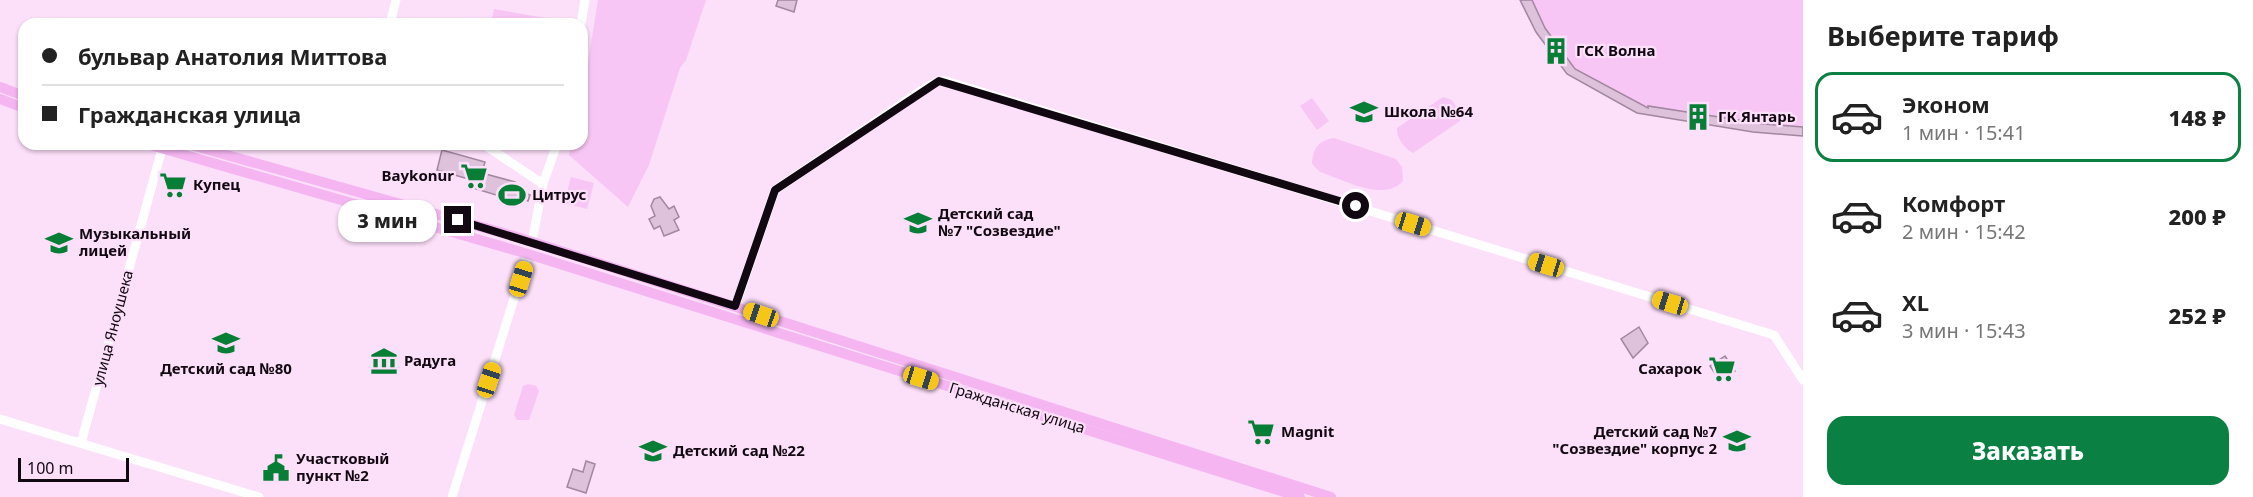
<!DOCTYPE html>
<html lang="ru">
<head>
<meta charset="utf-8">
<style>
	:root { --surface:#fff; --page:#f6f6f6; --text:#222; --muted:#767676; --line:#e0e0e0; --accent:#0b8043 }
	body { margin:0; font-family:"Noto Sans",sans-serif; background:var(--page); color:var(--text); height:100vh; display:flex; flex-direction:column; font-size:22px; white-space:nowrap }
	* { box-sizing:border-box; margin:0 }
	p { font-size:20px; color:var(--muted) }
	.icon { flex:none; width:33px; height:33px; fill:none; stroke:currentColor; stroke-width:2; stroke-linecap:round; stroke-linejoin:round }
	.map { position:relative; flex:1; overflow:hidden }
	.side { display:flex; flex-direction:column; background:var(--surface); width:450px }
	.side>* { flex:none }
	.top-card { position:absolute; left:18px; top:18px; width:570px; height:132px; border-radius:18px; box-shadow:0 2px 4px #0004; display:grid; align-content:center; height:132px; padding:0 24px; background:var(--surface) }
	.scale { position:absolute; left:18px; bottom:15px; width:111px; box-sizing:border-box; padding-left:6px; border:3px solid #110811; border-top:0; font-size:16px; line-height:21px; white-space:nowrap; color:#110811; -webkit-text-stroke:4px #fcdff9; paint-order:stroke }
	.end { position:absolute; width:27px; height:27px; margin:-14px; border:8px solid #110811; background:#fff; box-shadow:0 0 0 3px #fff }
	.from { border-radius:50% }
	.bubble { position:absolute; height:42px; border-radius:18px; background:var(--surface); box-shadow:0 2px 4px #0004; font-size:20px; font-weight:800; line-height:42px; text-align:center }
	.car { position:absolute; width:18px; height:36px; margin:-18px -9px; border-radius:8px; box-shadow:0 0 4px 2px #0007; background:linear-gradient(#f5c518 24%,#345 0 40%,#f5c518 0 76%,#345 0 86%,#f5c518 0) }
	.top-card b { display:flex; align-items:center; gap:21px; height:57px; font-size:22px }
	.top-card b+b { border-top:2px solid var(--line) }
	.top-card i { width:15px; height:15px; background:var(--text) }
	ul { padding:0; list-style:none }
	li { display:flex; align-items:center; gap:18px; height:90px; margin:0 12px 9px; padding:0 12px; border:3px solid transparent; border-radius:18px }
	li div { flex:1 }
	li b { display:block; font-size:22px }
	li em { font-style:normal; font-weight:800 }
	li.selected { border-color:var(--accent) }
	li>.icon { width:54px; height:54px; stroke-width:1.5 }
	h2 { padding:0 24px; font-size:27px; line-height:72px }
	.primary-button { display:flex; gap:12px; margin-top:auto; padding:12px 24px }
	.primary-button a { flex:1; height:69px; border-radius:18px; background:var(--accent); color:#fff; font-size:24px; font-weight:800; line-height:69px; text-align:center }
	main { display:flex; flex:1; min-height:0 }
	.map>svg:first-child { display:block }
	.green { fill:#f8c6f4 }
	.building { fill:#dec1db; stroke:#a1879f; stroke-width:1.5 }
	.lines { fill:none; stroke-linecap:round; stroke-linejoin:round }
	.minor { stroke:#fff; stroke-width:9 }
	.major { stroke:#f4b5f1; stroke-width:10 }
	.route { stroke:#110811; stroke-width:8 }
	.labels { text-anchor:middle; stroke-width:4.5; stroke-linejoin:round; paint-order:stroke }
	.poi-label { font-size:15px; font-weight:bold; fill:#110811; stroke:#fcdff9; text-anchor:start }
	.street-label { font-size:15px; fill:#110811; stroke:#fcdff9 }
</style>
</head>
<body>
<main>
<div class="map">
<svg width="1803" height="497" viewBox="0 0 1803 497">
	<rect width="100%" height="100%" fill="#fcdff9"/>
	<path class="green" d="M598 0H706L686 60 680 68 649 165 628 207 569 155 571 144H582V98Z
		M1532 0H1803V127L1755 122 1641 105 1575 69 1545 28Z
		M494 9 573 23V24H509L492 19Z
		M1443 97 1452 100 1460 113V121L1413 153C1405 149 1396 138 1397 128Z
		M1312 98 1329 121 1317 130 1300 106Z
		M1334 138 1396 159 1402 167 1403 181C1383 203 1343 179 1320 172L1312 164C1313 148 1318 141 1334 138Z
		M571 177 594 183 587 209 564 203Z
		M528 384 536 386 539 391 529 420H517L514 415 523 386Z"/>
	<path class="building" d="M778 0H797L794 12 776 6Z
		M1520 0H1532L1545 28 1575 69 1648 108V106L1764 124 1803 127V136L1753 132 1637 113 1567 74 1536 32Z
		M442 150 485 162 482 173 515 182 513 189 530 195 528 201 523 199 522 203 470 187 472 180 437 170Z
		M660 197 669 209 674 206 679 217 674 220 679 230 664 236 660 226 654 229 649 219 655 216 651 206 654 199Z
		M1639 327 1648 343 1633 358 1621 339Z
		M1725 356 1735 371 1720 381 1710 366Z
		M586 461 595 464 586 493 567 487 573 469 583 472Z"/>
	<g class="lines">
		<path class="minor" d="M390 24 396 0
			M581 24 585 0
			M483 144 543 184
			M532 242 543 184 557 144
			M735 307 775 190 925 88 939 81H946L1774 335 1803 380
			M0 419 259 497
			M81 443 162 149
			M452 497 528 254"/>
		<path class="major" d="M0 87 24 96
			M0 99 24 108
			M147 144 528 254 1300 497
			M188 144 517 237 1331 497"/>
	</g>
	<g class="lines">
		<path class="route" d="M458 220 735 306 775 190 939 81 1356 206"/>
	</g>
	<defs>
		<symbol id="building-bare" viewBox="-9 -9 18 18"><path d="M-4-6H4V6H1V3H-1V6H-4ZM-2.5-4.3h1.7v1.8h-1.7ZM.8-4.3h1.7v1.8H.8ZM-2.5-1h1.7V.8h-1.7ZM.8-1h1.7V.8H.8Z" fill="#067e35" stroke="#fcdff9" stroke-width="2.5" paint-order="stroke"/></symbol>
		<symbol id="school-bare" viewBox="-9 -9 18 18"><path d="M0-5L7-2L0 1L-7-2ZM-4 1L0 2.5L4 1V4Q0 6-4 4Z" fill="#067e35" stroke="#fcdff9" stroke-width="2.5" paint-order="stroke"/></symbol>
		<symbol id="supermarket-bare" viewBox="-9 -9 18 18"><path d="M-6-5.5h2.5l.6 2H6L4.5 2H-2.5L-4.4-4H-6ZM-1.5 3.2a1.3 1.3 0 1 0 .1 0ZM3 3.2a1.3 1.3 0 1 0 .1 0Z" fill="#067e35" stroke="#fcdff9" stroke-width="2.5" paint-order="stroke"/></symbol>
		<symbol id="stadium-bare" viewBox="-9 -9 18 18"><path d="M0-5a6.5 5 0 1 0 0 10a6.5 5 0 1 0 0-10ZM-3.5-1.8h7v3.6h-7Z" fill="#067e35" stroke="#fcdff9" stroke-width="2.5" paint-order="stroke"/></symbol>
		<symbol id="museum-bare" viewBox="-9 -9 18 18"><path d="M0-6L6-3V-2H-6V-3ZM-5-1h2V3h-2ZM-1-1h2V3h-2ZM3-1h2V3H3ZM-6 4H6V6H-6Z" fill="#067e35" stroke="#fcdff9" stroke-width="2.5" paint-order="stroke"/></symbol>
		<symbol id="civic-bare" viewBox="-9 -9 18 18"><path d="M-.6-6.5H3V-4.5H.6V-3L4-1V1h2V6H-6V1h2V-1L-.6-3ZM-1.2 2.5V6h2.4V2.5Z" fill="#067e35" stroke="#fcdff9" stroke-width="2.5" paint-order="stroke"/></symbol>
	</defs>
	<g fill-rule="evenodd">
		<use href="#building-bare" x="1537" y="32" width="38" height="38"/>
		<use href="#school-bare" x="1345" y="93" width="38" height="38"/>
		<use href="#building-bare" x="1679" y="98" width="38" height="38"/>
		<use href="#supermarket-bare" x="455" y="157" width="38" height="38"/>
		<use href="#supermarket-bare" x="154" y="166" width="38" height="38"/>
		<use href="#stadium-bare" x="493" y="176" width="38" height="38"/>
		<use href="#school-bare" x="899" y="204" width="38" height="38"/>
		<use href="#school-bare" x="40" y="224" width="38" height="38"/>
		<use href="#school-bare" x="207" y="324" width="38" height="38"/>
		<use href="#museum-bare" x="365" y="342" width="38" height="38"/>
		<use href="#supermarket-bare" x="1703" y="350" width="38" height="38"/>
		<use href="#supermarket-bare" x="1242" y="413" width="38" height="38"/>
		<use href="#school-bare" x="1718" y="422" width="38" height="38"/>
		<use href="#school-bare" x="634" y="432" width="38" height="38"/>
		<use href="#civic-bare" x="257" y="449" width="38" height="38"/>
	</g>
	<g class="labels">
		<g class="poi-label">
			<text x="1576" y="56">ГСК Волна</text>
			<text x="1384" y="117">Школа №64</text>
			<text x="1718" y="122">ГК Янтарь</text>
			<text x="454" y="181" text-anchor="end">Baykonur</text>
			<text x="193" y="190">Купец</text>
			<text x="532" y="200">Цитрус</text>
			<text x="938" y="219">Детский сад<tspan x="938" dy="17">№7 "Созвездие"</tspan></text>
			<text x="79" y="239">Музыкальный<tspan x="79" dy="17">лицей</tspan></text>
			<text x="404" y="366">Радуга</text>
			<text x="226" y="374" text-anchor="middle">Детский сад №80</text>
			<text x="1702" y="374" text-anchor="end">Сахарок</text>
			<text x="1281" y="437">Magnit</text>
			<text x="1717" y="437" text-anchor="end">Детский сад №7<tspan x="1717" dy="17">"Созвездие" корпус 2</tspan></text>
			<text x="673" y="456">Детский сад №22</text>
			<text x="296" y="464">Участковый<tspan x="296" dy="17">пункт №2</tspan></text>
		</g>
		<g class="street-label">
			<text transform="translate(113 328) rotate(-75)" y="5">улица Яноушека</text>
			<text transform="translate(1017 408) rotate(17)" y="5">Гражданская улица</text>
		</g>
	</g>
</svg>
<div class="scale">100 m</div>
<i class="end from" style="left:1356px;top:206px"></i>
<i class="end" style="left:458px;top:220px"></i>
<div class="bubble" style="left:338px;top:200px;width:99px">3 мин</div>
<i class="car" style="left:1413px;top:224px;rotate:107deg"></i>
<i class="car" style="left:1546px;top:265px;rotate:287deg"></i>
<i class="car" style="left:521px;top:279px;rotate:17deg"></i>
<i class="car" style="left:1670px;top:303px;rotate:287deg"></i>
<i class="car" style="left:761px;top:315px;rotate:289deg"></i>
<i class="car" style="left:921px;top:378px;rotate:107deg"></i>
<i class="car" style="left:489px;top:380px;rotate:18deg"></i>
<div class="top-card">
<b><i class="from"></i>бульвар Анатолия Миттова</b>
<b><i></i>Гражданская улица</b>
</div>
</div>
<section class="side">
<h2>Выберите тариф</h2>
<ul>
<li class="selected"><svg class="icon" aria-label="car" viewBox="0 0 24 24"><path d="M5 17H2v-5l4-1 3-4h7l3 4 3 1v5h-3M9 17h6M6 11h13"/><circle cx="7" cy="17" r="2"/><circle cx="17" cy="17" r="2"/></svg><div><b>Эконом</b><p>1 мин · 15:41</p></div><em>148 ₽</em></li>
<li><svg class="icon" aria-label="car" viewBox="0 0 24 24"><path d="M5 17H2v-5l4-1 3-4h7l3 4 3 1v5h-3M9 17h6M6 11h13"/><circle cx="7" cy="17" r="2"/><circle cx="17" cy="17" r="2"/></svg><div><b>Комфорт</b><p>2 мин · 15:42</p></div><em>200 ₽</em></li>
<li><svg class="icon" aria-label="car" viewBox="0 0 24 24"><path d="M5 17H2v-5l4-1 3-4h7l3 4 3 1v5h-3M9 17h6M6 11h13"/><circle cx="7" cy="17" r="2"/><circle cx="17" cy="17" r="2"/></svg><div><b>XL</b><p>3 мин · 15:43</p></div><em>252 ₽</em></li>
</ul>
<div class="primary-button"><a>Заказать</a></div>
</section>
</main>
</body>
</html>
